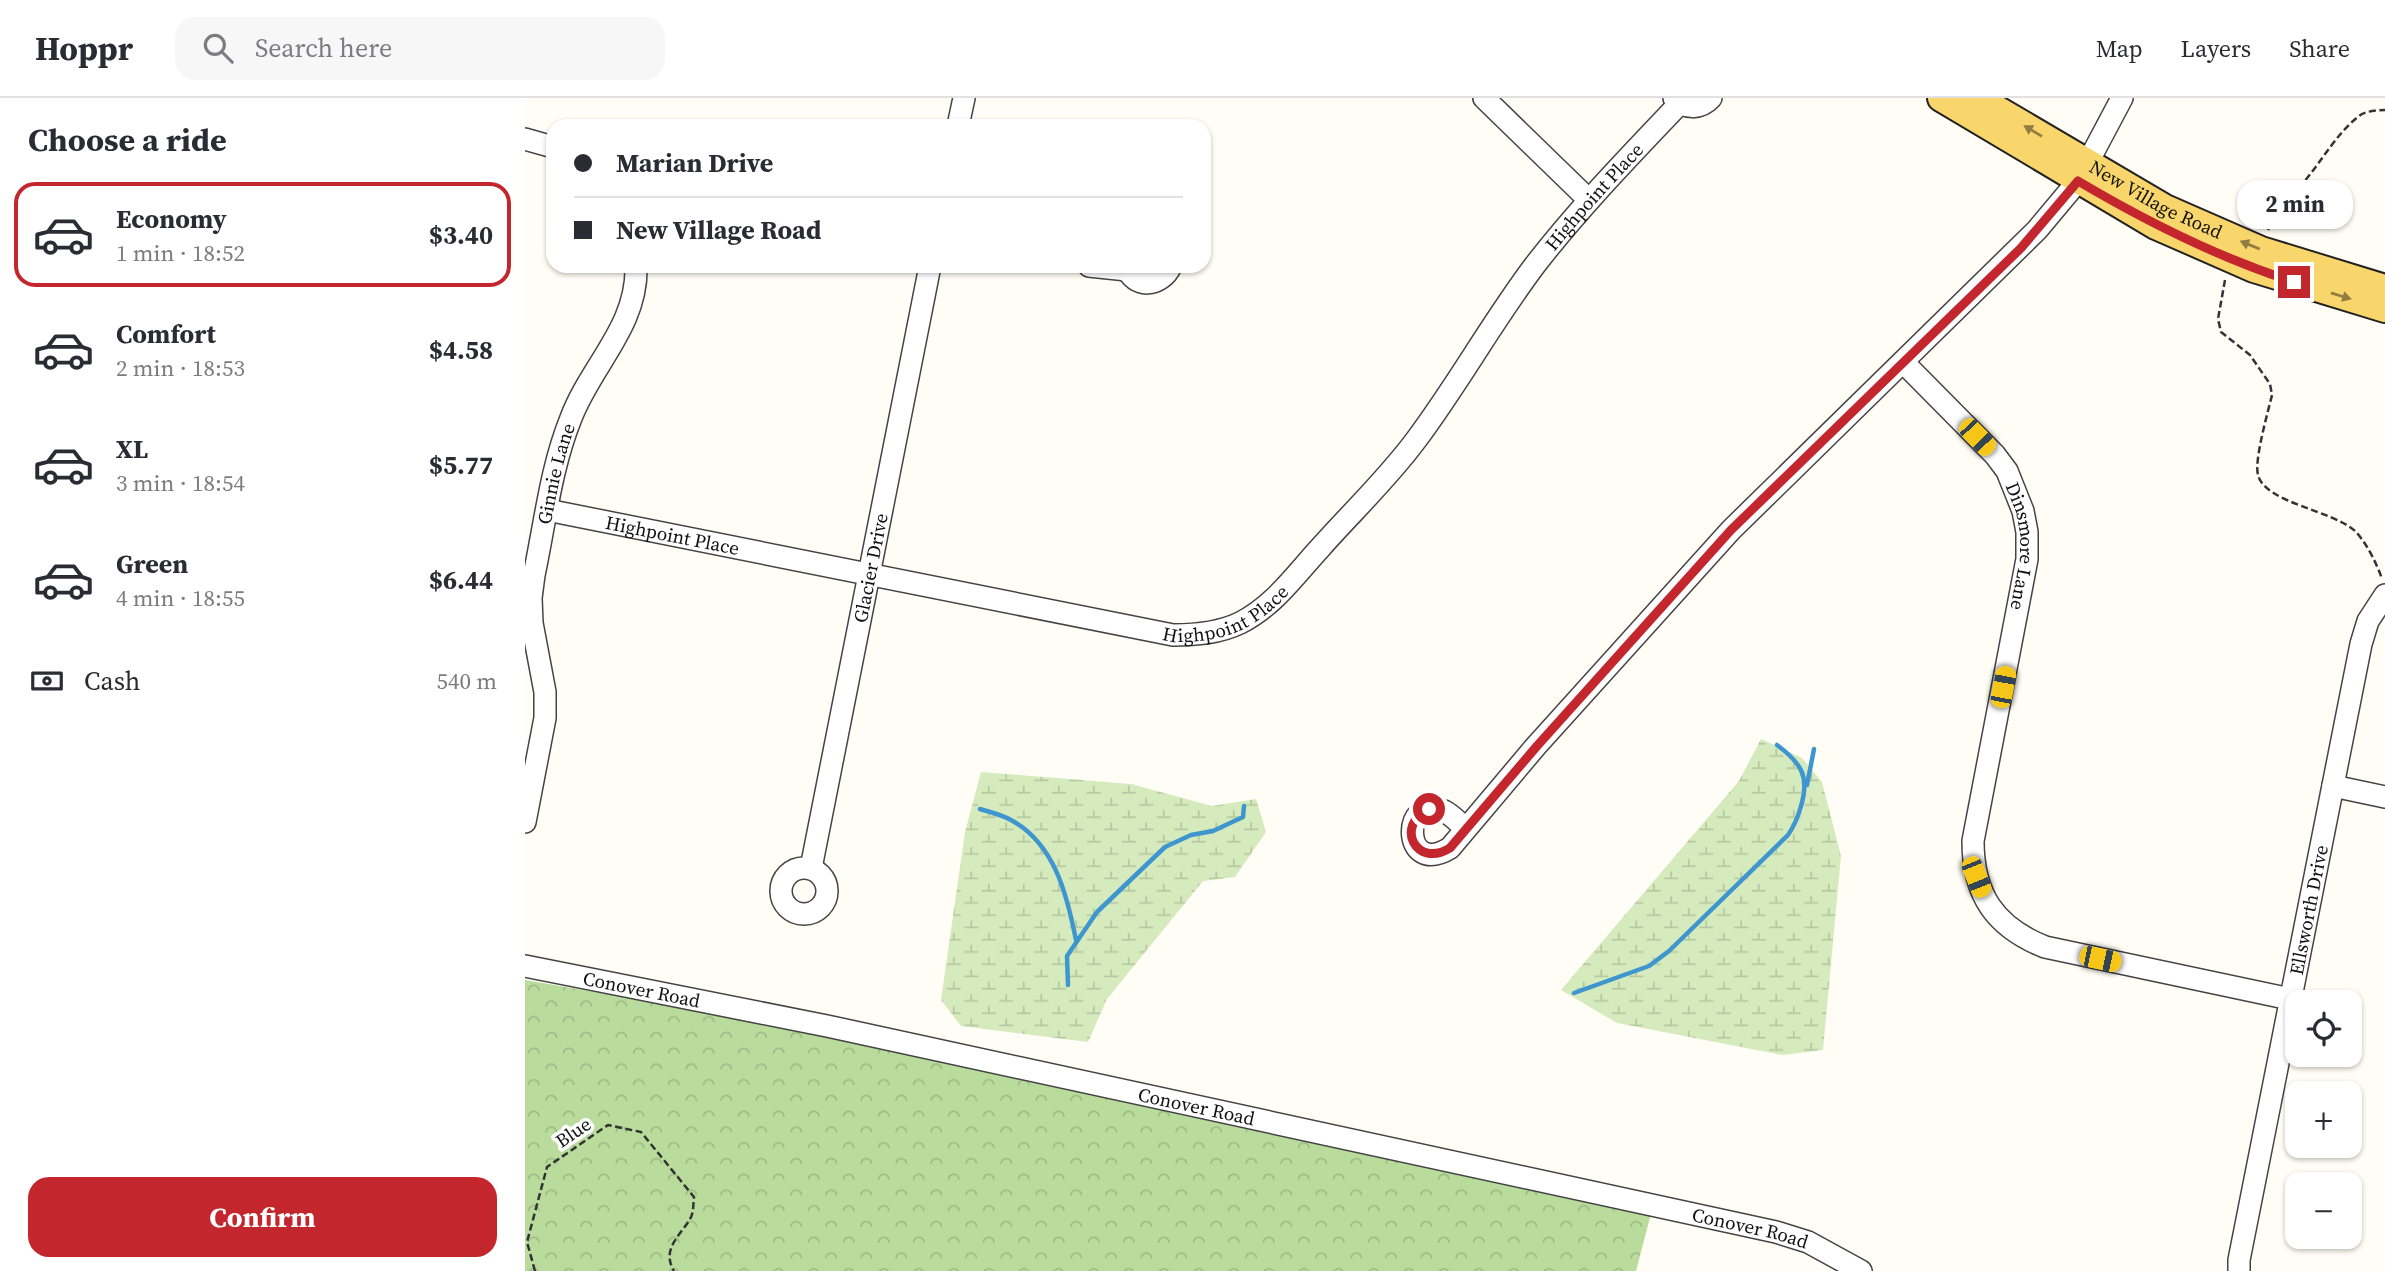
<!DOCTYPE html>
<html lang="en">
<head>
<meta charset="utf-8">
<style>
	:root { --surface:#fff; --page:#f7f7f7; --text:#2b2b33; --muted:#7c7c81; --line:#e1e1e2; --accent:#c4262e }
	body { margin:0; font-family:"Source Serif 4",serif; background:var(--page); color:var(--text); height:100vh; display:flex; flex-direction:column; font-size:26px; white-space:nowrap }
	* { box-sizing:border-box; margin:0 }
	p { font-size:23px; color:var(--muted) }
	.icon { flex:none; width:38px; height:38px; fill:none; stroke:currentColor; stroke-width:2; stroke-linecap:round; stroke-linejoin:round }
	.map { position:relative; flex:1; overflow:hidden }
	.sheet { display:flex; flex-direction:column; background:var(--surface); width:525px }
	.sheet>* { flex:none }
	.guide { position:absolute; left:21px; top:21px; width:665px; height:154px; border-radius:21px; box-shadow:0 2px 5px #0004; display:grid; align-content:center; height:154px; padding:0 28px; background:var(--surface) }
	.controls { position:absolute; left:1760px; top:892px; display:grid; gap:14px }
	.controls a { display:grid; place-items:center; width:77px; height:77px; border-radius:14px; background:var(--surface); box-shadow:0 2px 5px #0004; font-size:35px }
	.end { position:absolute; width:32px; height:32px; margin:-16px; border:9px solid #c4262e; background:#fff; box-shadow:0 0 0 4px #fff }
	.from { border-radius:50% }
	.bubble { position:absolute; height:49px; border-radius:21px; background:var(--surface); box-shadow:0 2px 5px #0004; font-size:23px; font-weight:700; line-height:49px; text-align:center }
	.car { position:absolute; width:21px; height:42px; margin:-21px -10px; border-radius:9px; box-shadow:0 0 5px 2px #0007; background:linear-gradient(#f5c518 24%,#345 0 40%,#f5c518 0 76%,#345 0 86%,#f5c518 0) }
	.guide b { display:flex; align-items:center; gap:24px; height:66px; font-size:26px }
	.guide b+b { border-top:2px solid var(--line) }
	.guide i { width:18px; height:18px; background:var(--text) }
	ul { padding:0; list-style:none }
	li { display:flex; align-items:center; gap:21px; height:105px; margin:0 14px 10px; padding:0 14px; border:4px solid transparent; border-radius:21px }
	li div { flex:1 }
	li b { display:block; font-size:26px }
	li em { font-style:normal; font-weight:700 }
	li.current { border-color:var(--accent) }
	li>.icon { width:63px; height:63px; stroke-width:1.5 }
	h2 { padding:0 28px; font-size:32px; line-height:84px }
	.pay { display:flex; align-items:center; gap:18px; height:77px; padding:0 28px; font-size:26px }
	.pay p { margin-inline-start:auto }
	.button { display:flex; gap:14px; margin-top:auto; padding:14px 28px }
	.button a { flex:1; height:80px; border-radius:21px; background:var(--accent); color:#fff; font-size:28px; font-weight:700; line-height:80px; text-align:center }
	header { display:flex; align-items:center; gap:42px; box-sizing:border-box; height:98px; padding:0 35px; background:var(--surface); border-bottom:2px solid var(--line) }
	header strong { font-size:33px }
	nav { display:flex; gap:38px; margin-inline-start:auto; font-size:24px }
	.search { width:490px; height:63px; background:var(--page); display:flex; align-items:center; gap:18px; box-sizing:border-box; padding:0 24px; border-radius:21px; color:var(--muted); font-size:26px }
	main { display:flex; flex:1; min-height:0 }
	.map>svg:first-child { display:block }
	.forest { fill:url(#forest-crowns) }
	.wetland { fill:url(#wetland-marsh) }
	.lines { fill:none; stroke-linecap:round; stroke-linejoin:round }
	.stream { stroke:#3f96cf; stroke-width:4.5 }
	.minor-casing { stroke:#444; stroke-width:24 }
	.major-casing { stroke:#222; stroke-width:30 }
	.path { stroke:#333; stroke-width:2.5; stroke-dasharray:7 3.5; stroke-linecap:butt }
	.minor { stroke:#fff; stroke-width:21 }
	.major { stroke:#f9d66b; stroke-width:26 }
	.oneway { fill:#917d42 }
	.route { stroke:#c4262e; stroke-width:9 }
	.labels { text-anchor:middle; stroke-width:7; stroke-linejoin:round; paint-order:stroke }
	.street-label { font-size:19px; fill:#111; stroke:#fff }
</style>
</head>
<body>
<header>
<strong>Hoppr</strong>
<div class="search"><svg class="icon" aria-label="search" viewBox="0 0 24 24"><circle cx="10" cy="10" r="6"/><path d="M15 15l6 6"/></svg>Search here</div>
<nav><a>Map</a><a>Layers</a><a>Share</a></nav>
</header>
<main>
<section class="sheet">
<h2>Choose a ride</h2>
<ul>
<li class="current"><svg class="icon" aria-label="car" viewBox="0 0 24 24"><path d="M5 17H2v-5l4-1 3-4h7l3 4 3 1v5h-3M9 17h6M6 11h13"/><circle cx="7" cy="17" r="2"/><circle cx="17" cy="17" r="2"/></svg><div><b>Economy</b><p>1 min · 18:52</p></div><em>$3.40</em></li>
<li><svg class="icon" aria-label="car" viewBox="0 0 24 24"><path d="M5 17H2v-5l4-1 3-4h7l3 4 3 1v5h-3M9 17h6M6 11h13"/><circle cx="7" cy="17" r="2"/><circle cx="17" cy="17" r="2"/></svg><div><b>Comfort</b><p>2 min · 18:53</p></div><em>$4.58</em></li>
<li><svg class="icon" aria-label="car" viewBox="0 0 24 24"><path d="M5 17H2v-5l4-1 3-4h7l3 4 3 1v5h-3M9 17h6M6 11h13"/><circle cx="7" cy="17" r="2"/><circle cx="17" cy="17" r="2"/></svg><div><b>XL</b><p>3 min · 18:54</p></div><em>$5.77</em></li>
<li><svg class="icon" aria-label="car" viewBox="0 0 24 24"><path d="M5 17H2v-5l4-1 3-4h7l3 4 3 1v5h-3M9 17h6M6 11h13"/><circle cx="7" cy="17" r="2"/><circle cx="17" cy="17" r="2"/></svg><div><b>Green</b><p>4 min · 18:55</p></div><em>$6.44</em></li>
</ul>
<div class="pay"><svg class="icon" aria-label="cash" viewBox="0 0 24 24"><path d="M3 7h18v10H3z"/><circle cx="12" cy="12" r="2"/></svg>Cash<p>540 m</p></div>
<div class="button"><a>Confirm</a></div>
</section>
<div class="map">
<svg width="1860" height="1173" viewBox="0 0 1860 1173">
	<defs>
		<pattern id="forest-crowns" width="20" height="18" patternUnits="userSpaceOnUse" patternTransform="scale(1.75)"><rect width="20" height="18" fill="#b9dc9c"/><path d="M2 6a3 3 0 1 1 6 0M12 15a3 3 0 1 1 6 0" fill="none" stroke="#9ebc85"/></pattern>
		<pattern id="wetland-marsh" width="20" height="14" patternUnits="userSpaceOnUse" patternTransform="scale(1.75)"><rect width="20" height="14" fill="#d5ebbd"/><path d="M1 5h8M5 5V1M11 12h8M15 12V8" fill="none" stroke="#b6c8a1"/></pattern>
	</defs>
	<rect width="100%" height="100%" fill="#fffdf5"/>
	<path class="forest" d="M0 882 409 952 1128 1108 1111 1173H0Z"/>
	<path class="wetland" d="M1236 641 1277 660 1297 684 1316 758 1298 952 1257 957 1092 925 1036 892 1214 683Z
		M456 674 606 686 687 708 731 701 741 734 710 779 678 783 582 901 563 944 436 928 416 902 440 734Z"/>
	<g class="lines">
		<path class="stream" d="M1282 687 1289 651
			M455 711C465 714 477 717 486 722 530 746 542 797 551 842
			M543 887 542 858 572 814 640 749 666 737 688 733 718 719 719 708
			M1049 895 1124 868 1144 853 1263 737C1270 727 1273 719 1276 708 1285 678 1276 665 1252 647"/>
		<defs>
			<g id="minor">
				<path d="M959 0 1064 102"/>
				<path d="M1149 0C1160 11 1175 12 1186 0"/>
				<path d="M433 28 439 0"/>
				<path d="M0 41 28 49"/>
				<path d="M564 168 602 172"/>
				<path d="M601 168C609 192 636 189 646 168"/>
				<path id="s1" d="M1378 264 1470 357 1482 373 1498 413 1502 434V461L1448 743C1448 797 1470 829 1520 849L1765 901"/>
				<path id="s2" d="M22 412 648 537C672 537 694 535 715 525 749 508 771 476 796 449 827 414 863 380 891 342 933 286 967 224 1010 167 1054 110 1105 58 1155 5"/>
				<path d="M1808 688 1860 699"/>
				<path id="s3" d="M0 724 20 620V594L7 525 6 500 9 477C20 425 26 369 46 320 66 267 113 228 111 168"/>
				<path d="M940 730C933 724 927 717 919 713 876 694 876 780 925 750L1011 648 1206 432 1512 132 1553 83 1597 0"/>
				<circle cx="279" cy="793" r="23"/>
				<path id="s4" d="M286 770 405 168"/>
				<path id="s5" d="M0 868 302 928 1251 1134 1283 1144 1336 1173"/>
				<path id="s6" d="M1714 1173V1162L1836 546 1843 523 1860 497"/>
			</g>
			<g id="major">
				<path d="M1416 0 1631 128 1729 171 1860 211"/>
				<path id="s7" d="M1453 0 1640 110 1736 152 1860 190"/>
			</g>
		</defs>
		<use href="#minor" class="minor-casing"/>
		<use href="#major" class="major-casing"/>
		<path class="path" d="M1743 132C1750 112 1764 100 1778 85 1797 63 1811 36 1834 18 1840 13 1852 12 1860 12
			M1700 182 1693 221 1696 234 1725 257 1745 286 1747 297C1743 314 1729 362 1733 377 1740 405 1807 412 1830 433 1841 444 1852 466 1857 481
			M10 1173 2 1144 22 1069 83 1027 116 1034 169 1099C168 1106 169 1115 165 1121 155 1138 136 1151 149 1173"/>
		<use href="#minor" class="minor"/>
		<use href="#major" class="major"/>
	</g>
	<defs><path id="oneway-solid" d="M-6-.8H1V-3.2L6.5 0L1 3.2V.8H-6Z" transform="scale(1.75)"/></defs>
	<g class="oneway">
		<use href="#oneway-solid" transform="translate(1508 33) rotate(-149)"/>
		<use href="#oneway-solid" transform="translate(1725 147) rotate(-158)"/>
		<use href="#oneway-solid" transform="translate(1816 198) rotate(17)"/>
	</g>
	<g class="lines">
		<path class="route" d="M904 711C869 727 891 771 925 750L1012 648 1206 432 1496 150 1553 83C1622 124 1692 159 1769 184"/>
	</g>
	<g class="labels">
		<g class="street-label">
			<text dy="7" stroke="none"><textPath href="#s2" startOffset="1264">Highpoint Place</textPath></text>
			<text dy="7" stroke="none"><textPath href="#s7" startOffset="205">New Village Road</textPath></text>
			<text dy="7" stroke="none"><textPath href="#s3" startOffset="354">Ginnie Lane</textPath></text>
			<text dy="7" stroke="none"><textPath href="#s2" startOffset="128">Highpoint Place</textPath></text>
			<text dy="7" stroke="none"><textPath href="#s1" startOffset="229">Dinsmore Lane</textPath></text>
			<text dy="7" stroke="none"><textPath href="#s4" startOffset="306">Glacier Drive</textPath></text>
			<text dy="7" stroke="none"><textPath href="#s2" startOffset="696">Highpoint Place</textPath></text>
			<text dy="7" stroke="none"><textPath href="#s6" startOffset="368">Ellsworth Drive</textPath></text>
			<text dy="7" stroke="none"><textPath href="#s5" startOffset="119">Conover Road</textPath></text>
			<text dy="7" stroke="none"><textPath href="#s5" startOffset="686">Conover Road</textPath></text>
			<text transform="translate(48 1034) rotate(-34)" y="7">Blue</text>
			<text dy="7" stroke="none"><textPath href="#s5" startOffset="1253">Conover Road</textPath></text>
		</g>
	</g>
</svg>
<div class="controls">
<a><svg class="icon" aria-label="locate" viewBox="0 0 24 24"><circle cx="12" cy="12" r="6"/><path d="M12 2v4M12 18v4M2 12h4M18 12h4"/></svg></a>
<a>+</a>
<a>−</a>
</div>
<i class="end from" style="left:904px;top:711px"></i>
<i class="end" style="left:1769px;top:184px"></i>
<div class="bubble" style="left:1712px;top:82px;width:116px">2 min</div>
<i class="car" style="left:1452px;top:339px;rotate:136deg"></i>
<i class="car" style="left:1478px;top:589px;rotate:11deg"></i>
<i class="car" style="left:1451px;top:779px;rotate:158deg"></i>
<i class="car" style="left:1575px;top:861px;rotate:102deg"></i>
<div class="guide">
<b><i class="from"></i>Marian Drive</b>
<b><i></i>New Village Road</b>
</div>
</div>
</main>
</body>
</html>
